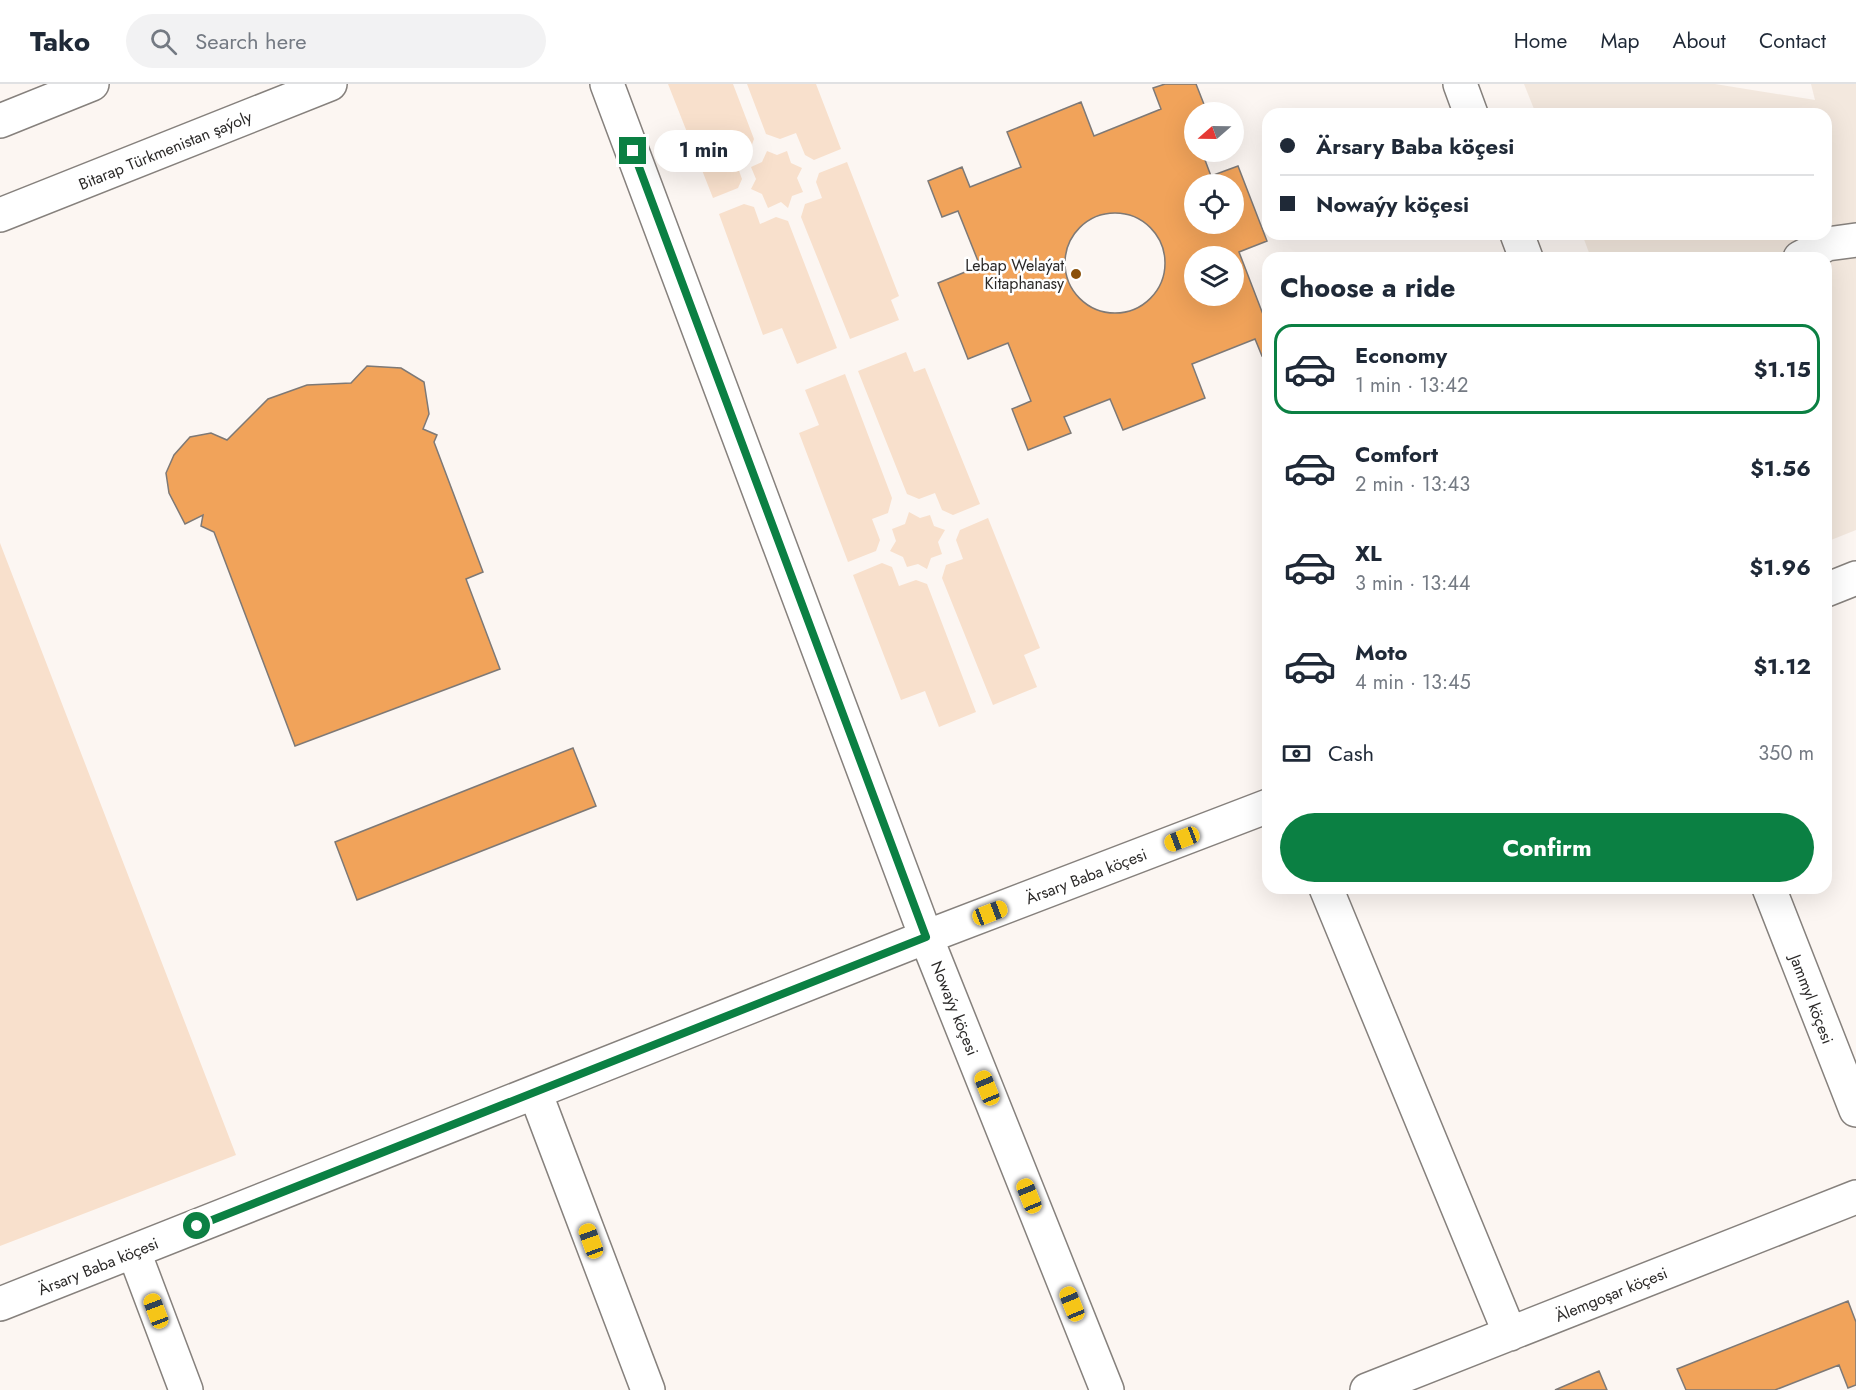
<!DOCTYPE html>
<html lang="en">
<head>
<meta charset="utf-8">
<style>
	:root { --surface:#fff; --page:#f2f2f3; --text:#1f2937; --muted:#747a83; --line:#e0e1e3; --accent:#0b8043 }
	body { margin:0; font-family:Jost,sans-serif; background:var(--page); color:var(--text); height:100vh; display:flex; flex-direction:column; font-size:22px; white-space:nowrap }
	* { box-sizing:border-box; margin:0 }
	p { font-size:20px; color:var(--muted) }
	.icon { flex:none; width:33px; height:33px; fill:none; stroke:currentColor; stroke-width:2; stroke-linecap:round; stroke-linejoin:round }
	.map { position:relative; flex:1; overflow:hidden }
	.side { position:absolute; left:1262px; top:168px; width:570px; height:642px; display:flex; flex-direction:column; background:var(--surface); border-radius:18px; box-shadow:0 6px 24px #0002 }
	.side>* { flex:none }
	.guide { position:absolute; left:1262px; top:24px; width:570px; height:132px; border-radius:18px; box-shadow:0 6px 24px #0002; display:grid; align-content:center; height:132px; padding:0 18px; background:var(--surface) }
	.needle { width:39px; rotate:250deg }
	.buttons { position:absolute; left:1184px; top:18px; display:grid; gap:12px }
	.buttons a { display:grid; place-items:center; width:60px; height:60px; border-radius:50%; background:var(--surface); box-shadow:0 6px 24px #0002; font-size:30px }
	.end { position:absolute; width:27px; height:27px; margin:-14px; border:8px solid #0b8043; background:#fff; box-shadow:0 0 0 3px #fff }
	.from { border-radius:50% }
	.bubble { position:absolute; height:42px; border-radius:21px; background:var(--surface); box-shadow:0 6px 24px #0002; font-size:20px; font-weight:700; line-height:42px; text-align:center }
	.car { position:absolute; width:18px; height:36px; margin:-18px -9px; border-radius:8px; box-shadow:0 0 4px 2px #0007; background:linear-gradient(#f5c518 24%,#345 0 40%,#f5c518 0 76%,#345 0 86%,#f5c518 0) }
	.guide b { display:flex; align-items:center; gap:21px; height:57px; font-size:22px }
	.guide b+b { border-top:2px solid var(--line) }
	.guide i { width:15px; height:15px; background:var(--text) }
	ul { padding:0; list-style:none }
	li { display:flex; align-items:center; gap:18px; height:90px; margin:0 12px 9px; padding:0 6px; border:3px solid transparent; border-radius:18px }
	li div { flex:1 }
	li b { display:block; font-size:22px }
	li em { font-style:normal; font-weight:700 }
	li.active { border-color:var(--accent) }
	li>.icon { width:54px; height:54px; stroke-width:1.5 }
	h2 { padding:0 18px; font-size:27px; line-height:72px }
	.pay { display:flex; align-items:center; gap:15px; height:66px; padding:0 18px; font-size:22px }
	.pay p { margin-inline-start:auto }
	.button { display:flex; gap:12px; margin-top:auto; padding:12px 18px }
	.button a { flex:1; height:69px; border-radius:36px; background:var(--accent); color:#fff; font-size:24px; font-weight:700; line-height:69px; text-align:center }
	header { display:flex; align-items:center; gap:36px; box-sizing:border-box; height:84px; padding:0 30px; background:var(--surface); border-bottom:2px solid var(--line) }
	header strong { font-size:28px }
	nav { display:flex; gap:33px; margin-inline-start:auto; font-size:21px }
	.search { width:420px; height:54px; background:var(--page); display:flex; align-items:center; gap:15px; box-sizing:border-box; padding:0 21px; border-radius:33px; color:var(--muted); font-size:22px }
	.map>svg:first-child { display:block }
	.built { fill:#f3e8de }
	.green { fill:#f8e0cc }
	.building { fill:#f1a35a; stroke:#7e7976; stroke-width:1.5; fill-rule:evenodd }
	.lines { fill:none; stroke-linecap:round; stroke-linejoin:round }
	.minor-casing { stroke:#86817d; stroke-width:36 }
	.major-casing { stroke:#86817d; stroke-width:36 }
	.minor { stroke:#fff; stroke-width:33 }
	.major { stroke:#fff; stroke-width:33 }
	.route { stroke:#0b8043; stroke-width:8 }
	.poi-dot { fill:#8a500a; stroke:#fff; stroke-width:2 }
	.labels { text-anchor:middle; stroke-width:5; stroke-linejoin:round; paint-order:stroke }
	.street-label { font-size:16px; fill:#2b2928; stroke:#fff }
	.poi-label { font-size:16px; fill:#2b2928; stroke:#fff; text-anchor:end }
</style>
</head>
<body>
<header>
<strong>Tako</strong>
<div class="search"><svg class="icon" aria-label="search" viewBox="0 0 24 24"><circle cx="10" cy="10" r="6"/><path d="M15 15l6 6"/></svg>Search here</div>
<nav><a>Home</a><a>Map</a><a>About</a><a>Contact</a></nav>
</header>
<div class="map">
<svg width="1856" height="1306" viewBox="0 0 1856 1306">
	<rect width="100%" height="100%" fill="#fcf6f2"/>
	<path class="built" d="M1524 0H1715L1815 16 1811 0H1856V446L1826 458V174H1591L1582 150H1826V30H1536Z"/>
	<path class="green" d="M668 0H733L754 55 750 66 734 73 742 95 738 104 713 114Z
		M747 0H816L841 65 814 76 805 71 796 49 780 55 766 50Z
		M767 67 777 71 787 67 791 79 802 84 797 94 803 108 792 112 788 124 781 118 768 124 762 110 751 105 756 95 751 83 762 78Z
		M847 78 899 212 891 216 899 236 850 255 801 133 805 120 822 114 816 98 819 89Z
		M744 120 754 123 760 140 776 133 788 137 837 264 797 280 782 244 763 251 719 130Z
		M906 268 914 288 925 284 980 420 953 431 942 426 935 409 919 415 907 410 858 287Z
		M845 290 892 414 888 429 872 435 880 456 876 467 848 478 799 349 819 341 805 306Z
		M909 428 920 434 930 431 934 442 945 446 938 458 942 470 931 474 927 485 918 480 907 483 903 473 890 467 896 457 892 445 905 440Z
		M988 434 1040 564 1024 571 1037 603 993 621 942 494 946 481 963 475 956 456 960 446Z
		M0 459 236 1071 0 1162Z
		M882 479 892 483 899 502 916 496 927 500 976 628 939 643 925 607 901 616 853 491Z"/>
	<path class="building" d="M1165 0H1196L1207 28H1194V33L1189 35 1194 48V68H1202L1211 92 1238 82 1267 157 1239 168 1264 233 1268 231V270L1262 272 1255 255 1192 280 1205 314 1123 346 1110 315 1064 333 1071 349 1028 366 1012 325 1031 317 1008 259 968 275 938 199 980 182 958 127 942 133 928 97 962 83 970 103 1021 83 1007 48 1081 18 1094 52 1161 25 1153 4ZM1194 100H1233V140H1194ZM1194 172H1233V212H1194Z
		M1065 179a50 50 0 1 1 100 0a50 50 0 1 1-100 0Z
		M367 282 401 284 424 298 429 330 423 345 437 351 434 358 483 488 466 495 500 585 295 662 214 448 201 442 203 431 185 440 169 409 166 389 174 371 190 353 211 349 227 356 268 315 307 301 351 299Z
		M573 664 596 722 357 816 335 758Z
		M1848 1217 1856 1238V1301L1848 1304 1839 1281 1775 1306H1686L1677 1285Z
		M1599 1287 1607 1306H1555Z"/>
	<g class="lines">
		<defs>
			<path id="minor" d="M607 0 926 853 1107 1306
				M1460 0 1471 30
				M1517 150 1526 174
				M1800 174 1827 160 1856 156
				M1826 506 1856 494
				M1326 804 1510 1250
				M1769 804 1856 1026
				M535 1008 648 1306
				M134 1168 186 1306
				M0 1220 926 853 1268 722
				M1367 1306 1856 1113"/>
			<path id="major" d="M0 37 92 0
				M0 131 330 0"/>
		</defs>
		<use href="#minor" class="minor-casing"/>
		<use href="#major" class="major-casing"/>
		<use href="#minor" class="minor"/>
		<use href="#major" class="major"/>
	</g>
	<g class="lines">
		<path class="route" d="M197 1142 926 853 633 67"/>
	</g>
	<circle class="poi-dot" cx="1076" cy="190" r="6"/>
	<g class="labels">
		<g class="street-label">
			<text transform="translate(165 66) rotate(-22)" y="6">Bitarap Türkmenistan şaýoly</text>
			<text transform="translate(1086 792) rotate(-21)" y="6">Ärsary Baba köçesi</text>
			<text transform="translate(1812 915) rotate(69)" y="6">Jammyl köçesi</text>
			<text transform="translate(955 924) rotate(68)" y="6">Nowaýy köçesi</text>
			<text transform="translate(98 1182) rotate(-22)" y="6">Ärsary Baba köçesi</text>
			<text transform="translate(1611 1210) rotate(-22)" y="6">Älemgoşar köçesi</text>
		</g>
		<g class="poi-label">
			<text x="1064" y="187">Lebap Welaýat<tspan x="1064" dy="18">Kitaphanasy</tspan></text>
		</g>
	</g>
</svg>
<div class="buttons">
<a><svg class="needle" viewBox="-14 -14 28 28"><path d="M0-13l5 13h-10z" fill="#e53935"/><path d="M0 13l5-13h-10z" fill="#747a83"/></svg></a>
<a><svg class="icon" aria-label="locate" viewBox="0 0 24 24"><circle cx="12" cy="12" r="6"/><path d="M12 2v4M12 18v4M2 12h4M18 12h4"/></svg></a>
<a><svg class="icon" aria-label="layers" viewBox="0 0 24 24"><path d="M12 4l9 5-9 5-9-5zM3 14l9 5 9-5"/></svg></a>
</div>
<i class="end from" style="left:197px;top:1142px"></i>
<i class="end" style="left:633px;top:67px"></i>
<div class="bubble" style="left:654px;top:46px;width:99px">1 min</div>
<i class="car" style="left:1182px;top:755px;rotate:249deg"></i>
<i class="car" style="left:990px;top:829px;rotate:69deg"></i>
<i class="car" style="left:987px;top:1004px;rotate:338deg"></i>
<i class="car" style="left:1029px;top:1112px;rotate:338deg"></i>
<i class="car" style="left:591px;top:1157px;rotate:340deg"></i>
<i class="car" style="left:1072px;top:1220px;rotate:338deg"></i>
<i class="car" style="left:156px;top:1227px;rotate:339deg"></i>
<div class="guide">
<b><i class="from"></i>Ärsary Baba köçesi</b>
<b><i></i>Nowaýy köçesi</b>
</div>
<section class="side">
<h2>Choose a ride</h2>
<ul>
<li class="active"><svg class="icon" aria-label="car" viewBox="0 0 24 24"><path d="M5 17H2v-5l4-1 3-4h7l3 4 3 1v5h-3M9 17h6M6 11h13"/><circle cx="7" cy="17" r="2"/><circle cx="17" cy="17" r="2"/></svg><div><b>Economy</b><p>1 min · 13:42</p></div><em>$1.15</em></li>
<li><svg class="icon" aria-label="car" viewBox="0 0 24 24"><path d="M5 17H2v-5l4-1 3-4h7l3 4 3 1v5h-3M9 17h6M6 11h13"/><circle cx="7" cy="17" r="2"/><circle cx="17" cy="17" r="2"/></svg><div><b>Comfort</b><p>2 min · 13:43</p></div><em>$1.56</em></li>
<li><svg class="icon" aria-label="car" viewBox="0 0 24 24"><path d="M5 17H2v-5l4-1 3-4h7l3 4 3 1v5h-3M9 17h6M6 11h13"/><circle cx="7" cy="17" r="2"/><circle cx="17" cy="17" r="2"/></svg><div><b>XL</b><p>3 min · 13:44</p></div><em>$1.96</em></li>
<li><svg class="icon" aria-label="car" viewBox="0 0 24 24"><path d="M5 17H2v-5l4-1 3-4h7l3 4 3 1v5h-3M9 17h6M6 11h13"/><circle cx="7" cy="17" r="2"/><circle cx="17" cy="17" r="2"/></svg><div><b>Moto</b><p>4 min · 13:45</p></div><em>$1.12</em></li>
</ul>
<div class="pay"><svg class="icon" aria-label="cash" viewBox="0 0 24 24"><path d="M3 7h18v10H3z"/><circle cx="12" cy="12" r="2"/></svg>Cash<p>350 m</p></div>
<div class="button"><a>Confirm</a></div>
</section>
</div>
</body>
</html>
